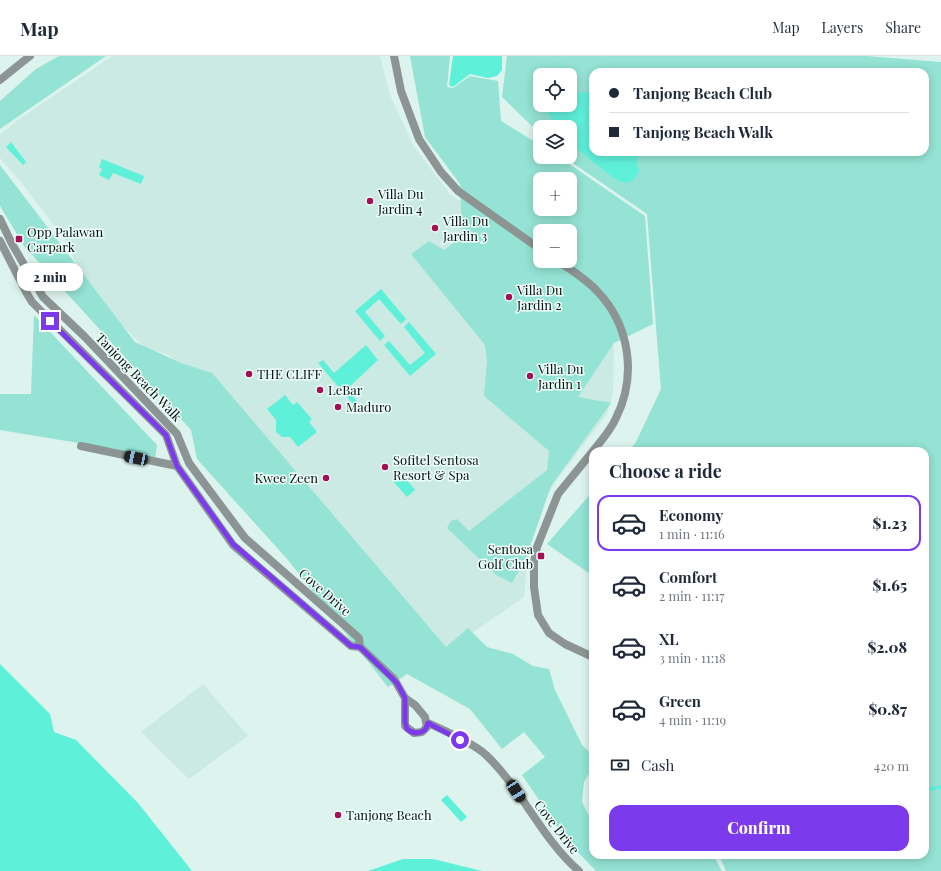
<!DOCTYPE html>
<html lang="en">
<head>
<meta charset="utf-8">
<style>
	:root { --surface:#fff; --page:#f2f2f3; --text:#1f2937; --muted:#747a83; --line:#e0e1e3; --accent:#7c3aed }
	body { margin:0; font-family:"Playfair Display",serif; background:var(--page); color:var(--text); height:100vh; display:flex; flex-direction:column; font-size:15px; white-space:nowrap }
	* { box-sizing:border-box; margin:0 }
	p { font-size:13px; color:var(--muted) }
	.icon { flex:none; width:22px; height:22px; fill:none; stroke:currentColor; stroke-width:2; stroke-linecap:round; stroke-linejoin:round }
	.map { position:relative; flex:1; overflow:hidden }
	.sheet { position:absolute; left:589px; top:391px; width:340px; height:412px; display:flex; flex-direction:column; background:var(--surface); border-radius:12px; box-shadow:0 2px 10px #0003 }
	.sheet>* { flex:none }
	.guide { position:absolute; left:589px; top:12px; width:340px; height:88px; border-radius:12px; box-shadow:0 2px 10px #0003; display:grid; align-content:center; height:88px; padding:0 20px; background:var(--surface) }
	.tools { position:absolute; left:533px; top:12px; display:grid; gap:8px }
	.tools a { display:grid; place-items:center; width:44px; height:44px; border-radius:8px; background:var(--surface); box-shadow:0 2px 10px #0003; font-size:20px }
	.end { position:absolute; width:18px; height:18px; margin:-9px; border:5px solid #7c3aed; background:#fff; box-shadow:0 0 0 2px #fff }
	.from { border-radius:50% }
	.bubble { position:absolute; height:28px; border-radius:12px; background:var(--surface); box-shadow:0 2px 10px #0003; font-size:13px; font-weight:800; line-height:28px; text-align:center }
	.car { position:absolute; width:12px; height:24px; margin:-12px -6px; border-radius:5px; box-shadow:0 0 3px 1px #0007; background:linear-gradient(#222 24%,#8ab4d8 0 40%,#222 0 76%,#8ab4d8 0 86%,#222 0) }
	.guide b { display:flex; align-items:center; gap:14px; height:38px; font-size:15px }
	.guide b+b { border-top:1px solid var(--line) }
	.guide i { width:10px; height:10px; background:var(--text) }
	ul { padding:0; list-style:none }
	li { display:flex; align-items:center; gap:12px; height:56px; margin:0 8px 6px; padding:0 12px; border:2px solid transparent; border-radius:12px }
	li div { flex:1 }
	li b { display:block; font-size:15px }
	li em { font-style:normal; font-weight:800 }
	li.current { border-color:var(--accent) }
	li>.icon { width:36px; height:36px; stroke-width:1.5 }
	h2 { padding:0 20px; font-size:18px; line-height:48px }
	.pay { display:flex; align-items:center; gap:10px; height:44px; padding:0 20px; font-size:15px }
	.pay p { margin-inline-start:auto }
	.button { display:flex; gap:8px; margin-top:auto; padding:8px 20px }
	.button a { flex:1; height:46px; border-radius:12px; background:var(--accent); color:#fff; font-size:16px; font-weight:800; line-height:46px; text-align:center }
	header { display:flex; align-items:center; gap:24px; box-sizing:border-box; height:56px; padding:0 20px; background:var(--surface); border-bottom:1px solid var(--line) }
	header strong { font-size:19px }
	nav { display:flex; gap:22px; margin-inline-start:auto; font-size:14px }
	.map>svg:first-child { display:block }
	.built { fill:#cbeae3 }
	.green { fill:#94e3d4; fill-rule:evenodd }
	.water { fill:#5ff0da }
	.lines { fill:none; stroke-linecap:round; stroke-linejoin:round }
	.stream { stroke:#5ff0da; stroke-width:3 }
	.street { stroke:#8c9593; stroke-width:8 }
	.route { stroke:#7c3aed; stroke-width:5 }
	.poi-dot { fill:#a31154; stroke:#edfffb; stroke-width:1.5 }
	.labels { text-anchor:middle; stroke-width:3; stroke-linejoin:round; paint-order:stroke }
	.poi-label { font-size:13px; fill:#070e0c; stroke:#edfffb; text-anchor:start }
	.street-label { font-size:13px; fill:#070e0c; stroke:#edfffb }
</style>
</head>
<body>
<header>
<strong>Map</strong>
<nav><a>Map</a><a>Layers</a><a>Share</a></nav>
</header>
<div class="map">
<svg width="941" height="815" viewBox="0 0 941 815">
	<rect width="100%" height="100%" fill="#ddf3ee"/>
	<path class="built" d="M112 0H380L390 39 413 89 450 138 540 205 575 226 614 292 613 337 607 358 559 421 538 453 529 487 524 541 446 595 224 370 169 299 145 292 112 259 79 214 66 185 23 129 0 102V79L15 66Z
		M203 628 248 680 189 723 141 676Z"/>
	<path class="green" d="M59 0H106L0 73V45L36 13Z
		M410 0H450L447 31 453 32 470 20 498 25 501 65 540 89V101H559L645 160 653 268 614 287 578 341 611 347 551 430 526 502 512 527 496 519 447 472 451 465 457 463 469 475 547 414 549 395 484 340 487 305 485 289 411 198 429 185 444 194 462 181 460 128 425 81ZM540 123H570V153H540ZM540 175H570V205H540Z
		M507 0H866L941 6V815H726L719 799H925V395H629L636 386 661 333 647 158 564 101H570V71H540V78L502 41ZM593 16H925V96H593ZM540 19H570V49H540Z
		M0 109 135 286 181 307 212 317 446 591 468 572 487 591 513 598 533 610 549 613 555 634 582 689 593 700V711L584 726 582 746 593 768V799H713L722 815H596L567 785 522 719 545 701 524 676 502 693 470 653 407 618 388 631 288 504 197 403 191 374 24 190 0 150Z
		M34 259 157 389 155 404 148 409 137 406 115 393 0 374V338H31Z
		M593 435V520L547 488Z"/>
	<path class="water" d="M453 0H502V14L497 20 488 22 470 18 453 31 449 29Z
		M570 32 580 37 593 36V96H638L637 109 639 115C636 122 630 128 622 126 611 123 583 95 570 88V71H557L543 49H570Z
		M11 86 26 106 23 109 6 91Z
		M102 103 144 120 141 128 113 117 109 124 99 119 102 113 99 111Z
		M381 233 406 263 401 268 379 243 365 256 385 280 380 285 355 255Z
		M409 266 436 298 410 320 384 289 389 285 410 309 425 297 404 271Z
		M366 289 378 304 347 333 357 345 353 348 318 307 323 304 334 317Z
		M285 339 293 349 297 346 312 363 309 366 317 376 298 391 290 381H282L276 376V364L267 353Z
		M401 417 415 434 407 441 392 424Z
		M0 608 50 658 54 676 76 684 138 747 192 815H0Z
		M447 739 467 761 461 766 441 744Z
		M403 803H433L482 815H368Z"/>
	<g class="lines">
		<path class="stream" d="M925 734 941 731"/>
		<path class="street" d="M394 0 401 35 419 83 441 116 458 135 540 193
			M0 24 30 0
			M0 163 12 188 43 241 84 280 177 378 189 407 245 482 359 582 360 591
			M0 185 26 236 32 246 166 379 177 410 233 489 351 590 360 591 394 623 405 642 415 649 425 661 427 671 422 676 414 677 405 670V642
			M558 205C571 214 586 223 597 235 630 269 637 320 616 362 611 374 601 385 593 395
			M81 390 177 410
			M593 395 558 438 537 491 534 506V531L538 559 549 577 565 588 593 601
			M428 667C443 674 474 687 486 699 522 733 541 782 579 815"/>
	</g>
	<g class="lines">
		<path class="route" d="M50 265 166 379 177 410 233 488 351 590 360 591 397 627 405 642V666L407 673C413 678 419 678 425 674L428 667 460 684"/>
	</g>
	<g class="poi-dot">
		<circle cx="370" cy="145" r="4"/>
		<circle cx="435" cy="172" r="4"/>
		<rect x="15" y="179" width="8" height="8" rx="2"/>
		<circle cx="509" cy="241" r="4"/>
		<circle cx="249" cy="318" r="4"/>
		<circle cx="530" cy="320" r="4"/>
		<circle cx="320" cy="334" r="4"/>
		<circle cx="338" cy="351" r="4"/>
		<circle cx="385" cy="411" r="4"/>
		<circle cx="326" cy="422" r="4"/>
		<rect x="537" y="496" width="8" height="8" rx="2"/>
		<circle cx="338" cy="759" r="4"/>
	</g>
	<g class="labels">
		<g class="poi-label">
			<text x="378" y="143">Villa Du<tspan x="378" dy="15">Jardin 4</tspan></text>
			<text x="443" y="170">Villa Du<tspan x="443" dy="15">Jardin 3</tspan></text>
			<text x="27" y="181">Opp Palawan<tspan x="27" dy="15">Carpark</tspan></text>
			<text x="517" y="239">Villa Du<tspan x="517" dy="15">Jardin 2</tspan></text>
			<text x="538" y="318">Villa Du<tspan x="538" dy="15">Jardin 1</tspan></text>
			<text x="257" y="323">THE CLIFF</text>
			<text x="328" y="339">LeBar</text>
			<text x="346" y="356">Maduro</text>
			<text x="393" y="409">Sofitel Sentosa<tspan x="393" dy="15">Resort &amp; Spa</tspan></text>
			<text x="318" y="427" text-anchor="end">Kwee Zeen</text>
			<text x="533" y="498" text-anchor="end">Sentosa<tspan x="533" dy="15">Golf Club</tspan></text>
			<text x="346" y="764">Tanjong Beach</text>
		</g>
		<g class="street-label">
			<text transform="translate(139 321) rotate(46)" y="5">Tanjong Beach Walk</text>
			<text transform="translate(325 536) rotate(41)" y="5">Cove Drive</text>
			<text transform="translate(557 771) rotate(52)" y="5">Cove Drive</text>
		</g>
	</g>
</svg>
<div class="tools">
<a><svg class="icon" aria-label="locate" viewBox="0 0 24 24"><circle cx="12" cy="12" r="6"/><path d="M12 2v4M12 18v4M2 12h4M18 12h4"/></svg></a>
<a><svg class="icon" aria-label="layers" viewBox="0 0 24 24"><path d="M12 4l9 5-9 5-9-5zM3 14l9 5 9-5"/></svg></a>
<a>+</a>
<a>−</a>
</div>
<i class="end from" style="left:460px;top:684px"></i>
<i class="end" style="left:50px;top:265px"></i>
<div class="bubble" style="left:17px;top:207px;width:66px">2 min</div>
<i class="car" style="left:136px;top:402px;rotate:282deg"></i>
<i class="car" style="left:516px;top:735px;rotate:147deg"></i>
<div class="guide">
<b><i class="from"></i>Tanjong Beach Club</b>
<b><i></i>Tanjong Beach Walk</b>
</div>
<section class="sheet">
<h2>Choose a ride</h2>
<ul>
<li class="current"><svg class="icon" aria-label="car" viewBox="0 0 24 24"><path d="M5 17H2v-5l4-1 3-4h7l3 4 3 1v5h-3M9 17h6M6 11h13"/><circle cx="7" cy="17" r="2"/><circle cx="17" cy="17" r="2"/></svg><div><b>Economy</b><p>1 min · 11:16</p></div><em>$1.23</em></li>
<li><svg class="icon" aria-label="car" viewBox="0 0 24 24"><path d="M5 17H2v-5l4-1 3-4h7l3 4 3 1v5h-3M9 17h6M6 11h13"/><circle cx="7" cy="17" r="2"/><circle cx="17" cy="17" r="2"/></svg><div><b>Comfort</b><p>2 min · 11:17</p></div><em>$1.65</em></li>
<li><svg class="icon" aria-label="car" viewBox="0 0 24 24"><path d="M5 17H2v-5l4-1 3-4h7l3 4 3 1v5h-3M9 17h6M6 11h13"/><circle cx="7" cy="17" r="2"/><circle cx="17" cy="17" r="2"/></svg><div><b>XL</b><p>3 min · 11:18</p></div><em>$2.08</em></li>
<li><svg class="icon" aria-label="car" viewBox="0 0 24 24"><path d="M5 17H2v-5l4-1 3-4h7l3 4 3 1v5h-3M9 17h6M6 11h13"/><circle cx="7" cy="17" r="2"/><circle cx="17" cy="17" r="2"/></svg><div><b>Green</b><p>4 min · 11:19</p></div><em>$0.87</em></li>
</ul>
<div class="pay"><svg class="icon" aria-label="cash" viewBox="0 0 24 24"><path d="M3 7h18v10H3z"/><circle cx="12" cy="12" r="2"/></svg>Cash<p>420 m</p></div>
<div class="button"><a>Confirm</a></div>
</section>
</div>
</body>
</html>
